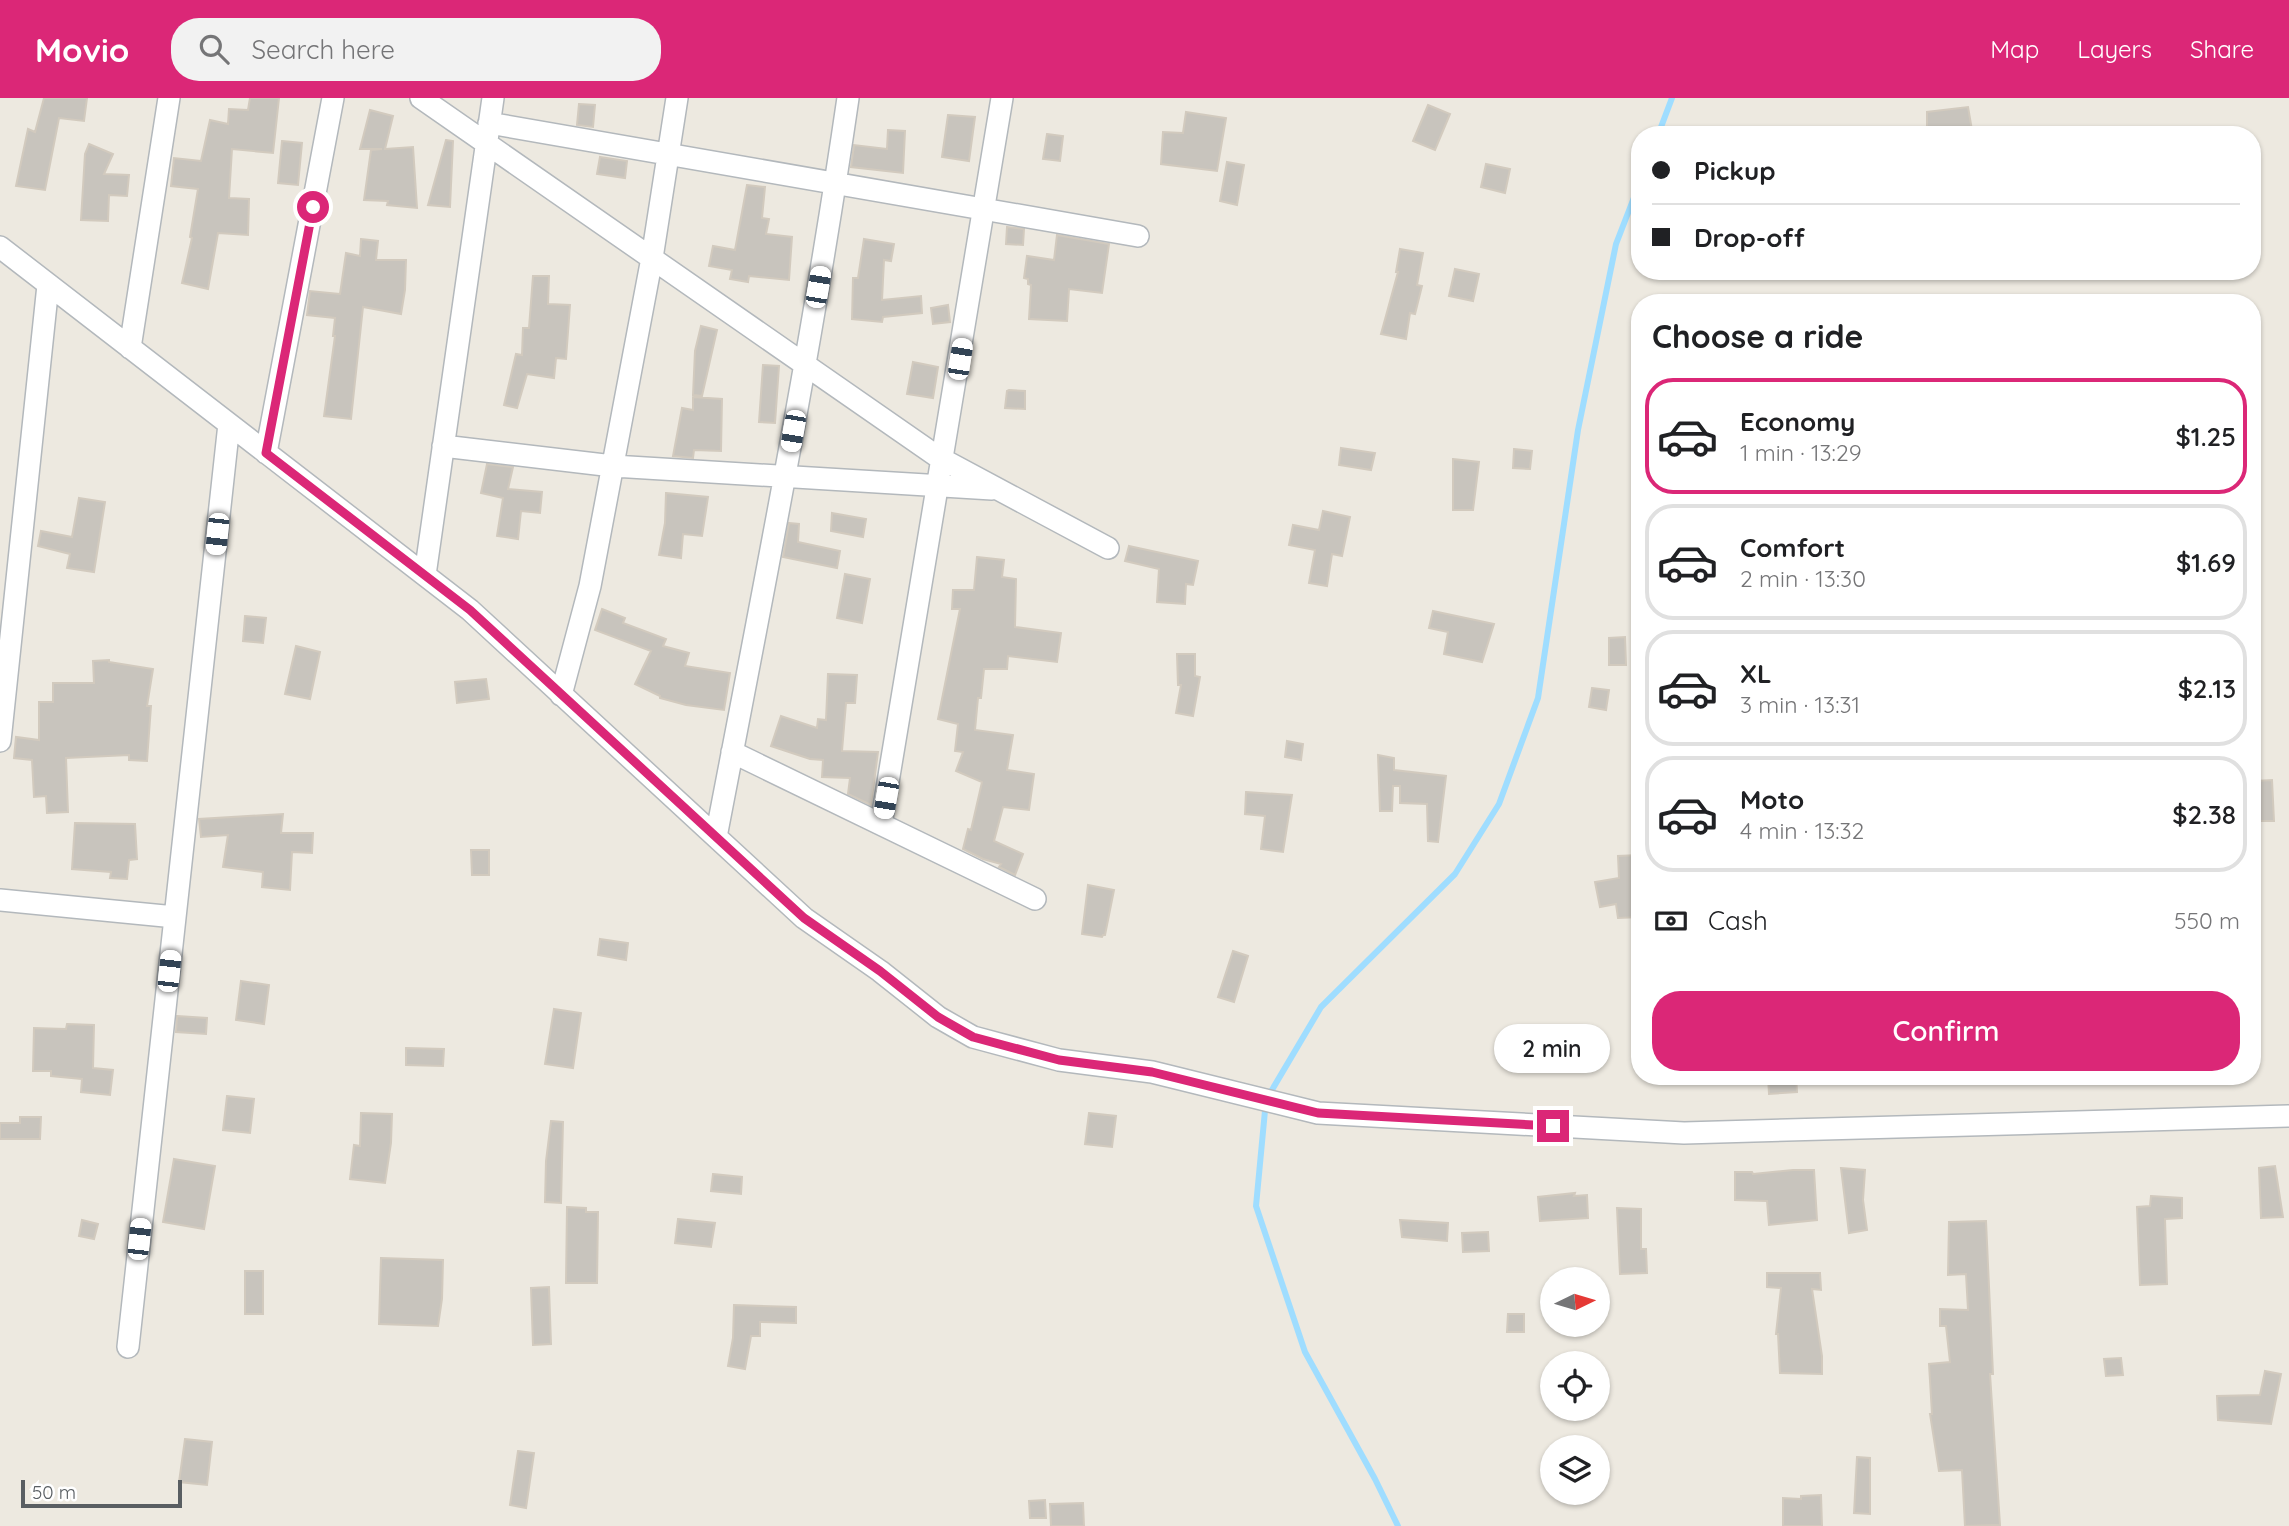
<!DOCTYPE html>
<html lang="en">
<head>
<meta charset="utf-8">
<style>
	:root { --surface:#fff; --page:#f2f2f2; --text:#202124; --muted:#757577; --line:#e0e0e0; --accent:#db2777 }
	body { margin:0; font-family:Quicksand,sans-serif; background:var(--page); color:var(--text); height:100vh; display:flex; flex-direction:column; font-size:26px; white-space:nowrap }
	* { box-sizing:border-box; margin:0 }
	p { font-size:23px; color:var(--muted) }
	.icon { flex:none; width:38px; height:38px; fill:none; stroke:currentColor; stroke-width:2; stroke-linecap:round; stroke-linejoin:round }
	.map { position:relative; flex:1; overflow:hidden }
	.drawer { position:absolute; left:1631px; top:196px; width:630px; height:791px; display:flex; flex-direction:column; background:var(--surface); border-radius:28px; box-shadow:0 2px 5px #0004 }
	.drawer>* { flex:none }
	.banner { position:absolute; left:1631px; top:28px; width:630px; height:154px; border-radius:28px; box-shadow:0 2px 5px #0004; display:grid; align-content:center; height:154px; padding:0 21px; background:var(--surface) }
	.needle { width:46px; rotate:85deg }
	.buttons { position:absolute; left:1540px; top:1169px; display:grid; gap:14px }
	.buttons a { display:grid; place-items:center; width:70px; height:70px; border-radius:50%; background:var(--surface); box-shadow:0 2px 5px #0004; font-size:35px }
	.scale { position:absolute; left:21px; bottom:18px; width:161px; box-sizing:border-box; padding-left:7px; border:4px solid #595e62; border-top:0; font-size:19px; line-height:24px; white-space:nowrap; color:#595e62; -webkit-text-stroke:5px #fff; paint-order:stroke }
	.end { position:absolute; width:32px; height:32px; margin:-16px; border:9px solid #db2777; background:#fff; box-shadow:0 0 0 4px #fff }
	.from { border-radius:50% }
	.bubble { position:absolute; height:49px; border-radius:24px; background:var(--surface); box-shadow:0 2px 5px #0004; font-size:23px; font-weight:600; line-height:49px; text-align:center }
	.car { position:absolute; width:21px; height:42px; margin:-21px -10px; border-radius:9px; box-shadow:0 0 5px 2px #0007; background:linear-gradient(#fff 24%,#345 0 40%,#fff 0 76%,#345 0 86%,#fff 0) }
	.banner b { display:flex; align-items:center; gap:24px; height:66px; font-size:26px }
	.banner b+b { border-top:2px solid var(--line) }
	.banner i { width:18px; height:18px; background:var(--text) }
	ul { padding:0; list-style:none }
	li { display:flex; align-items:center; gap:21px; height:116px; margin:0 14px 10px; padding:0 7px; border:4px solid var(--line); border-radius:28px }
	li div { flex:1 }
	li b { display:block; font-size:26px }
	li em { font-style:normal; font-weight:600 }
	li.selected { border-color:var(--accent) }
	li>.icon { width:63px; height:63px; stroke-width:1.5 }
	h2 { padding:0 21px; font-size:32px; line-height:84px }
	.pay { display:flex; align-items:center; gap:18px; height:77px; padding:0 21px; font-size:26px }
	.pay p { margin-inline-start:auto }
	.button { display:flex; gap:14px; margin-top:auto; padding:14px 21px }
	.button a { flex:1; height:80px; border-radius:28px; background:var(--accent); color:#fff; font-size:28px; font-weight:600; line-height:80px; text-align:center }
	header { display:flex; align-items:center; gap:42px; box-sizing:border-box; height:98px; padding:0 35px; background:var(--accent); color:#fff }
	header strong { font-size:33px }
	nav { display:flex; gap:38px; margin-inline-start:auto; font-size:24px }
	.search { width:490px; height:63px; background:var(--page); display:flex; align-items:center; gap:18px; box-sizing:border-box; padding:0 24px; border-radius:28px; color:var(--muted); font-size:26px }
	.map>svg:first-child { display:block }
	.lines { fill:none; stroke-linecap:round; stroke-linejoin:round }
	.stream { stroke:#9fddff; stroke-width:6 }
	.building { fill:#c8c4bd; stroke:#d2cabe; stroke-width:2 }
	.minor-casing { stroke:#b3b8bc; stroke-width:24 }
	.minor { stroke:#fff; stroke-width:21 }
	.route { stroke:#db2777; stroke-width:9 }
</style>
</head>
<body>
<header>
<strong>Movio</strong>
<div class="search"><svg class="icon" aria-label="search" viewBox="0 0 24 24"><circle cx="10" cy="10" r="6"/><path d="M15 15l6 6"/></svg>Search here</div>
<nav><a>Map</a><a>Layers</a><a>Share</a></nav>
</header>
<div class="map">
<svg width="2289" height="1428" viewBox="0 0 2289 1428">
	<rect width="100%" height="100%" fill="#ede9e0"/>
	<g class="lines">
		<path class="stream" d="M1658 37 1672 0
			M1398 1428 1375 1381 1305 1254 1256 1108 1266 1002 1321 909 1455 776 1499 706 1538 600 1578 332 1616 146 1640 84"/>
	</g>
	<path class="building" d="M44 0H87L84 23 59 20 45 92 16 88 28 31 35 34Z
		M250 0H279L273 55 232 51 229 100 249 101 248 137 218 135 208 191 182 185 192 140 190 139 198 91 171 88 174 60 201 63 210 22 228 26 229 11 248 12Z
		M579 6 595 7 593 29 577 27Z
		M1428 7 1450 16 1435 52 1413 43Z
		M1968 9 1972 32 1969 33V37H1927V14Z
		M370 12 393 18 385 51 413 49 417 110 387 107 388 103 364 102 371 52 382 51H360Z
		M1186 14 1226 20 1217 73 1161 66 1163 34 1183 35Z
		M948 17 975 19 969 63 942 59Z
		M888 32 905 33 903 75 851 69 854 47 887 51Z
		M1047 36 1063 38 1060 63 1043 61Z
		M446 42 453 43 450 109 428 107Z
		M282 43 302 45 298 87 278 85Z
		M89 46 113 56 104 76 129 77 127 98 109 97 108 123 81 122 85 56Z
		M600 59 627 63 625 80 597 76Z
		M1227 64 1244 67 1237 107 1220 103Z
		M1486 66 1510 71 1505 95 1481 89Z
		M747 87 765 89 762 120 769 121 766 136 792 139 789 182 749 178 748 184 730 181 732 172 709 168 713 148 735 152Z
		M1007 129 1024 131 1023 147 1006 146Z
		M1057 137 1109 146 1102 195 1069 191 1067 223 1029 221 1031 187 1028 186V181L1024 180 1027 158 1054 162Z
		M361 141 378 143 376 162H406L405 192 401 216 363 209 351 321 324 318 335 238H333L335 220 307 217 310 193 340 196 346 155 360 158Z
		M864 141 894 146 891 163 884 162 882 202 921 198 922 215 883 219 882 224 852 221 853 180H858Z
		M1400 151 1423 155 1417 187 1422 188 1415 216 1410 215 1406 241 1381 236 1398 174H1396Z
		M1455 171 1479 176 1473 203 1449 198Z
		M533 178H549L548 206 570 207 566 261 556 260 554 280 527 276 517 310 504 307 516 256 522 257 523 230H529Z
		M948 207 950 224 933 226 931 210Z
		M701 228 717 232 702 298 693 297 695 253Z
		M913 264 938 269 933 300 907 296Z
		M763 267 779 268 775 325 759 324Z
		M1009 292 1025 293V311L1005 310 1007 293Z
		M693 299 722 301 721 353 694 352 693 360 673 358 682 310 693 312Z
		M1341 350 1375 355 1371 372 1339 367Z
		M1514 351 1532 353 1530 371 1513 370Z
		M1453 361 1479 364 1473 412H1453Z
		M487 366 513 369 508 391 542 394 540 415 521 413 518 441 497 438 503 400 481 395Z
		M666 395 708 399 702 438 683 436 681 460 659 457 665 425Z
		M79 400 105 404 94 474 67 470 70 456 38 448 41 433 72 439Z
		M1323 413 1350 419 1342 458 1332 456 1327 488 1309 485 1315 452 1289 447 1293 427 1319 432Z
		M832 415 866 421 863 439 831 433Z
		M789 425 799 426 798 444 840 453 837 470 783 459Z
		M1129 448 1198 463 1193 487 1186 486 1185 506 1157 504 1159 471 1125 463Z
		M977 459 1004 462 1002 479 1016 481 1015 529 1061 535 1057 564 1008 558 1007 571H984L981 600H978L975 632 1013 637 1007 672 1034 676 1029 712 1003 709 994 743 1023 756 1015 777 999 769 1001 766 983 761 963 751 968 731 971 732 982 684 956 673 963 654 955 653 958 626 938 621 960 511H952L953 492H974Z
		M845 476 870 481 862 525 837 520Z
		M602 511 625 520 623 525 666 541 663 548 689 555 685 568 730 575 724 612 686 607 660 600V598L635 586 651 553 595 532Z
		M1433 513 1494 526 1482 564 1444 556 1448 534 1429 530Z
		M245 518 266 520 263 545 243 543Z
		M1625 539 1626 567H1609V540Z
		M296 548 320 554 310 601 285 596Z
		M1177 556H1195V578L1200 579 1193 618 1176 615 1181 587H1178Z
		M109 562V564L153 571 147 608H151L147 663 129 662V657L66 660 68 714 47 715 46 698 34 699 32 662 14 660 16 639 39 642V604H53V585H94L93 563Z
		M828 576 857 577 855 605H846L842 653 878 654 871 707 848 696 850 680 822 679 823 662 810 661 771 648 781 618 817 630 818 621 826 622Z
		M486 581 489 601 457 605 455 584Z
		M1592 590 1609 592 1606 612 1589 609Z
		M1287 643 1303 646 1301 662 1285 659Z
		M1378 657 1394 660V672L1446 678 1438 744 1428 743 1427 706 1400 705V688H1393L1392 713H1380Z
		M2272 682 2274 723H2257L2255 683Z
		M1246 694 1292 697 1283 754 1261 751 1265 718 1245 716Z
		M283 716 281 735H313L312 755 292 754 290 792 262 789 263 774 223 769 228 737 201 739 199 721Z
		M75 725 135 726 137 761 129 762 127 781 110 780 111 774 72 771Z
		M471 752H489V777H472Z
		M1639 757 1640 819 1618 820 1616 806 1600 809 1595 784 1619 780 1618 758Z
		M1088 787 1114 792 1105 837H1103L1102 839 1082 836Z
		M600 841 628 845 626 862 598 857Z
		M1233 853 1248 858 1234 904 1218 899Z
		M241 883 269 887 264 926 236 922Z
		M554 911 581 915 573 970 545 966Z
		M177 918 207 920 206 936 176 934Z
		M67 926 94 927 93 970 113 972 110 997 81 994 82 981 51 978V973H33L34 930 66 931Z
		M406 950 444 951 443 968 406 967Z
		M1768 978H1796L1797 994 1769 996Z
		M227 998 254 1001 250 1035 223 1032Z
		M361 1015 392 1016 391 1045 385 1085 350 1081 354 1047 360 1048Z
		M1089 1015 1116 1018 1112 1049 1085 1046Z
		M20 1019H41L40 1041H0V1025H20Z
		M551 1023 563 1024 561 1105 545 1104 546 1063Z
		M174 1061 215 1068 204 1131 163 1124Z
		M2275 1068 2283 1119 2261 1120 2259 1070Z
		M1841 1070 1865 1072 1863 1102 1867 1132 1849 1135Z
		M1793 1072H1814L1817 1122 1769 1127 1767 1103 1735 1102V1074H1752L1753 1076Z
		M713 1076 742 1079 741 1096 711 1093Z
		M1575 1095 1574 1098 1587 1097 1588 1120 1540 1123 1538 1099Z
		M2151 1098 2182 1100V1120L2165 1121 2167 1186 2140 1187 2137 1109 2150 1108Z
		M567 1109 586 1110V1114H598L597 1185H566Z
		M1617 1110 1641 1111V1151H1646L1647 1175 1620 1176Z
		M678 1121 715 1125 711 1149 675 1145Z
		M82 1122 98 1126 94 1141 79 1138Z
		M1400 1122 1448 1125 1447 1143 1402 1139Z
		M1986 1123 1993 1276H1990L2000 1427 1965 1428 1962 1372 1939 1373 1930 1316H1932L1929 1266 1950 1264 1946 1228H1940V1211L1968 1212 1966 1176 1948 1177 1949 1124Z
		M1488 1134 1489 1153 1463 1154 1462 1135Z
		M381 1160 443 1162 442 1201 438 1228 379 1226Z
		M245 1173H263V1216H245Z
		M1767 1175H1820L1821 1192 1812 1191 1822 1258V1276L1780 1275 1778 1236H1776L1781 1190 1767 1189Z
		M549 1189 551 1246 533 1247 531 1190Z
		M734 1207 796 1209V1225L760 1224V1238H751L745 1271 728 1268 733 1240Z
		M1508 1216H1524V1234H1507Z
		M2121 1260 2123 1277 2106 1278 2104 1261Z
		M2265 1273 2281 1276 2271 1326 2218 1322 2217 1298 2260 1297Z
		M185 1341 212 1344 207 1387 179 1384Z
		M518 1353 534 1355 526 1410 510 1407Z
		M1857 1359 1870 1360V1416L1854 1415Z
		M1821 1397 1822 1428H1783V1400L1801 1401V1398Z
		M1045 1402 1046 1420H1030L1029 1403Z
		M1083 1405 1084 1428H1051L1050 1406Z"/>
	<g class="lines">
		<defs>
			<path id="minor" d="M421 0 938 359 1108 450
				M489 25 1138 138
				M0 149 470 512 804 820 880 873 938 919 973 939 1059 962 1152 974 1318 1015 1684 1035 2289 1018
				M130 250 169 0
				M443 348 613 368 992 391
				M266 355 333 0
				M425 477 493 0
				M561 597 590 488 652 160 677 0
				M0 643 48 187
				M732 654 1035 801
				M881 726 1002 0
				M716 739C763 494 812 248 848 0
				M0 802 175 819
				M128 1249 229 326"/>
		</defs>
		<use href="#minor" class="minor-casing"/>
		<use href="#minor" class="minor"/>
	</g>
	<g class="lines">
		<path class="route" d="M313 109 266 355 470 512 804 820 880 873 938 919 973 939 1059 962 1152 974 1318 1015 1553 1028"/>
	</g>
</svg>
<div class="buttons">
<a><svg class="needle" viewBox="-14 -14 28 28"><path d="M0-13l5 13h-10z" fill="#e53935"/><path d="M0 13l5-13h-10z" fill="#757577"/></svg></a>
<a><svg class="icon" aria-label="locate" viewBox="0 0 24 24"><circle cx="12" cy="12" r="6"/><path d="M12 2v4M12 18v4M2 12h4M18 12h4"/></svg></a>
<a><svg class="icon" aria-label="layers" viewBox="0 0 24 24"><path d="M12 4l9 5-9 5-9-5zM3 14l9 5 9-5"/></svg></a>
</div>
<div class="scale">50 m</div>
<i class="end from" style="left:313px;top:109px"></i>
<i class="end" style="left:1553px;top:1028px"></i>
<div class="bubble" style="left:1494px;top:926px;width:116px">2 min</div>
<i class="car" style="left:818px;top:189px;rotate:10deg"></i>
<i class="car" style="left:960px;top:261px;rotate:9deg"></i>
<i class="car" style="left:793px;top:333px;rotate:190deg"></i>
<i class="car" style="left:217px;top:436px;rotate:186deg"></i>
<i class="car" style="left:886px;top:700px;rotate:190deg"></i>
<i class="car" style="left:169px;top:873px;rotate:6deg"></i>
<i class="car" style="left:139px;top:1141px;rotate:6deg"></i>
<div class="banner">
<b><i class="from"></i>Pickup</b>
<b><i></i>Drop-off</b>
</div>
<section class="drawer">
<h2>Choose a ride</h2>
<ul>
<li class="selected"><svg class="icon" aria-label="car" viewBox="0 0 24 24"><path d="M5 17H2v-5l4-1 3-4h7l3 4 3 1v5h-3M9 17h6M6 11h13"/><circle cx="7" cy="17" r="2"/><circle cx="17" cy="17" r="2"/></svg><div><b>Economy</b><p>1 min · 13:29</p></div><em>$1.25</em></li>
<li><svg class="icon" aria-label="car" viewBox="0 0 24 24"><path d="M5 17H2v-5l4-1 3-4h7l3 4 3 1v5h-3M9 17h6M6 11h13"/><circle cx="7" cy="17" r="2"/><circle cx="17" cy="17" r="2"/></svg><div><b>Comfort</b><p>2 min · 13:30</p></div><em>$1.69</em></li>
<li><svg class="icon" aria-label="car" viewBox="0 0 24 24"><path d="M5 17H2v-5l4-1 3-4h7l3 4 3 1v5h-3M9 17h6M6 11h13"/><circle cx="7" cy="17" r="2"/><circle cx="17" cy="17" r="2"/></svg><div><b>XL</b><p>3 min · 13:31</p></div><em>$2.13</em></li>
<li><svg class="icon" aria-label="car" viewBox="0 0 24 24"><path d="M5 17H2v-5l4-1 3-4h7l3 4 3 1v5h-3M9 17h6M6 11h13"/><circle cx="7" cy="17" r="2"/><circle cx="17" cy="17" r="2"/></svg><div><b>Moto</b><p>4 min · 13:32</p></div><em>$2.38</em></li>
</ul>
<div class="pay"><svg class="icon" aria-label="cash" viewBox="0 0 24 24"><path d="M3 7h18v10H3z"/><circle cx="12" cy="12" r="2"/></svg>Cash<p>550 m</p></div>
<div class="button"><a>Confirm</a></div>
</section>
</div>
</body>
</html>
